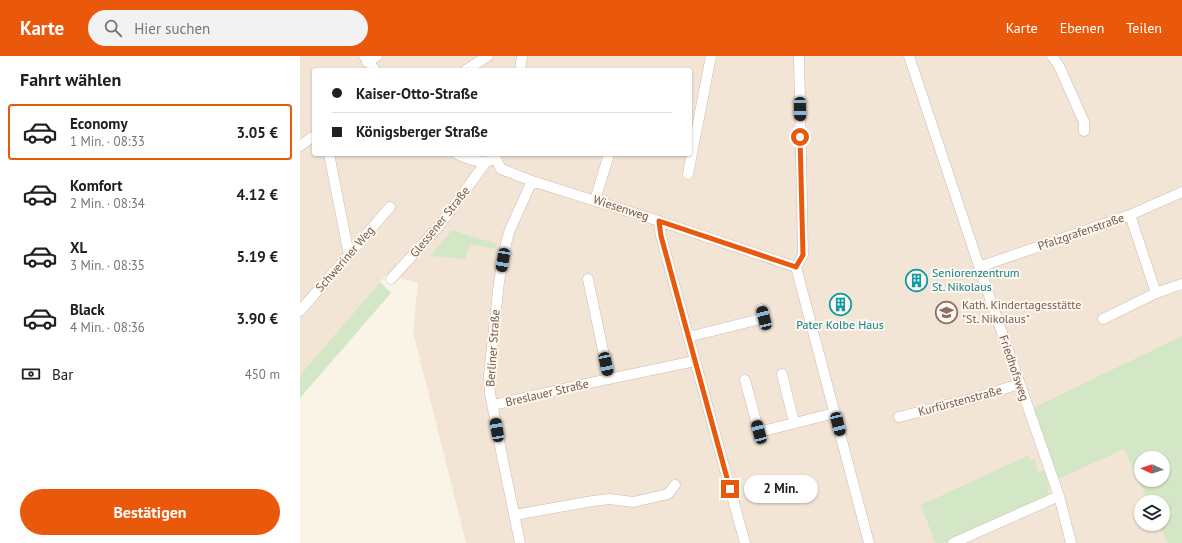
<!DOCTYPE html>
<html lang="de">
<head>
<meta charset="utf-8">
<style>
	:root { --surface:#fff; --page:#f2f2f2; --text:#202124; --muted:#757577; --line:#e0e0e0; --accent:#ea580c }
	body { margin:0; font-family:"PT Sans",sans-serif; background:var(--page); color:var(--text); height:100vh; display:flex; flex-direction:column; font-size:15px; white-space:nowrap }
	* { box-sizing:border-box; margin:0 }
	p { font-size:13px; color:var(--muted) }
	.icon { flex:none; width:22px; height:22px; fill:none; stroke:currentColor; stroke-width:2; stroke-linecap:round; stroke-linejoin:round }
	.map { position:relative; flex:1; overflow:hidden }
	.details { display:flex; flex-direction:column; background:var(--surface); width:300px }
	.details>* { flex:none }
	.banner { position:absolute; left:12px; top:12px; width:380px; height:88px; border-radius:4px; box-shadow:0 1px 3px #0004; display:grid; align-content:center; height:88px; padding:0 20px; background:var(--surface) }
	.needle { width:26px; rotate:274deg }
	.buttons { position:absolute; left:834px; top:395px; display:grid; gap:8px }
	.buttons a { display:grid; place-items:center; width:36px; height:36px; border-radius:50%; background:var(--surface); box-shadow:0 1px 3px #0004; font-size:20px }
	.end { position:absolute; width:18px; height:18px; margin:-9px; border:5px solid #ea580c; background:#fff; box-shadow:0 0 0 2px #fff }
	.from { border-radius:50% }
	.bubble { position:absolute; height:28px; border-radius:14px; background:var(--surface); box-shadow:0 1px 3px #0004; font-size:13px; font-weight:700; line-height:28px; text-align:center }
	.car { position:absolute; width:12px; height:24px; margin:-12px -6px; border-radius:5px; box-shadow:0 0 3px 1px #0007; background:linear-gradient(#222 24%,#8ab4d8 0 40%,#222 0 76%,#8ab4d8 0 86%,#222 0) }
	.banner b { display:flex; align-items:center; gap:14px; height:38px; font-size:15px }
	.banner b+b { border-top:1px solid var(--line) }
	.banner i { width:10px; height:10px; background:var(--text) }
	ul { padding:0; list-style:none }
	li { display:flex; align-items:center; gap:12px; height:56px; margin:0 8px 6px; padding:0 12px; border:2px solid transparent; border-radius:4px }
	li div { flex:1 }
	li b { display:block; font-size:15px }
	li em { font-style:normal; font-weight:700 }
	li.current { border-color:var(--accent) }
	li>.icon { width:36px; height:36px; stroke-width:1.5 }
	h2 { padding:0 20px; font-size:18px; line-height:48px }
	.pay { display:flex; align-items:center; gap:10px; height:44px; padding:0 20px; font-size:15px }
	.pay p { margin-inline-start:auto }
	.primary-button { display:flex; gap:8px; margin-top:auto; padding:8px 20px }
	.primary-button a { flex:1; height:46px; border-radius:24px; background:var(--accent); color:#fff; font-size:16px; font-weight:700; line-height:46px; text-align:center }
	header { display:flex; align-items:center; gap:24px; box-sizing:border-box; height:56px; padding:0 20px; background:var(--accent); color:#fff }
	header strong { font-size:19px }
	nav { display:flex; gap:22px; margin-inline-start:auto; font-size:14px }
	.search { width:280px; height:36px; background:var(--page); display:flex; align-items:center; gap:10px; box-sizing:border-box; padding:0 14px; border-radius:22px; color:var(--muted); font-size:15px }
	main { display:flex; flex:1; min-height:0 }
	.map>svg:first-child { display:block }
	.residential { fill:#f2e5d6; fill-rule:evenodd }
	.green { fill:#d3e7c6; fill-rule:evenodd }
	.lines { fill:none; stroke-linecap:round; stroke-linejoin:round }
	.minor-casing { stroke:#ccbbae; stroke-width:11 }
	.minor { stroke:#fff; stroke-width:10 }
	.route { stroke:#ea580c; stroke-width:5 }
	.labels { text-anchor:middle; stroke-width:4; stroke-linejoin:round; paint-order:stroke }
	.street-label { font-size:12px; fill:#725a4d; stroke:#fef7ed }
	.culture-label { font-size:12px; fill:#0d838f; stroke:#fef7ed; text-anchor:start }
	.education-label { font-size:12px; fill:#785e54; stroke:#fef7ed; text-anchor:start }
</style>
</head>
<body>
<header>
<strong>Karte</strong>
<div class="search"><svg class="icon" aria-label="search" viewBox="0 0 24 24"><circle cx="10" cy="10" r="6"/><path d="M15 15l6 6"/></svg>Hier suchen</div>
<nav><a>Karte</a><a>Ebenen</a><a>Teilen</a></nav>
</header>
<main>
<section class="details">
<h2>Fahrt wählen</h2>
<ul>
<li class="current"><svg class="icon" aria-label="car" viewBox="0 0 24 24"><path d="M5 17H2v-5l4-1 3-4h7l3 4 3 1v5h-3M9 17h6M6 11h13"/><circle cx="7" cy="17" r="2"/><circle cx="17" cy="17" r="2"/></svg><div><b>Economy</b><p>1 Min. · 08:33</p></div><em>3.05 €</em></li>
<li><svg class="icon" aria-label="car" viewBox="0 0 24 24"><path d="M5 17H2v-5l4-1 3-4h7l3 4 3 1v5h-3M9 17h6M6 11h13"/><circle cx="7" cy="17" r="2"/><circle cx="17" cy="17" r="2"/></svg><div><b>Komfort</b><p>2 Min. · 08:34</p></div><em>4.12 €</em></li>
<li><svg class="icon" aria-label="car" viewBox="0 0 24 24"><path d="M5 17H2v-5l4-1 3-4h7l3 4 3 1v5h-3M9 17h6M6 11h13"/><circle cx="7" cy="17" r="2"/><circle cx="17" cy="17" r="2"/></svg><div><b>XL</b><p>3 Min. · 08:35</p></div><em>5.19 €</em></li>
<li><svg class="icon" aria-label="car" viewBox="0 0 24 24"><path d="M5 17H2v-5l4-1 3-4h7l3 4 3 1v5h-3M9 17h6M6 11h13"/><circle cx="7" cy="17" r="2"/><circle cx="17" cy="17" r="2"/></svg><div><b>Black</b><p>4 Min. · 08:36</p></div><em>3.90 €</em></li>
</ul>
<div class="pay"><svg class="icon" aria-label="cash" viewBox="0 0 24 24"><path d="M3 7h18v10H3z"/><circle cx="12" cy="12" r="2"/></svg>Bar<p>450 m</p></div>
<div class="primary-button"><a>Bestätigen</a></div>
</section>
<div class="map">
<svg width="882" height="487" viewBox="0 0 882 487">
	<rect width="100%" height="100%" fill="#faf3e7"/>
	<path class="residential" d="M0 0H882V487H166L113 276 118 227 87 218 0 319ZM14 14H390V98H14ZM841 402H863V424H841ZM841 446H863V468H841Z"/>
	<path class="green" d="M152 174 197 188 196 193 170 188 165 203 130 200Z
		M80 226 91 237 0 342V319Z
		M882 280V487H868L859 468H863V446H849L824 393 758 423 733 352ZM841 402H863V424H841Z
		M729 399 730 405 735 403 738 416 744 414 749 430 748 440 646 487H635L621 449Z"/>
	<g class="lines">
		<defs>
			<path id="minor" d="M64 0 75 14
				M499 0 503 199 496 211 569 487
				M609 0 684 225 759 440 771 487
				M752 0 759 10 784 66V75
				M67 6 77 0
				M166 14 188 0
				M220 14 222 0
				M0 90 14 80
				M29 98 49 199
				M157 98C168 103 180 108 192 104
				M196 103 201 113 232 125 359 165 496 211
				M388 118 411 0
				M295 144 309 98
				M830 159 856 237 882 228
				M359 165 361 180 445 487
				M679 211 830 159 882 136
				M91 223 139 170 186 106
				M288 223 309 323
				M0 255 90 151
				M803 263 856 237
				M388 281 464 262 461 253
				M482 318 494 366
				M445 324 459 376 535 357
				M193 349 280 329 395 305
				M599 361 678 341 719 328
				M214 459 293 445 310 443 333 446 368 438 375 429
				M220 487 202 400 190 337 189 319 199 226 205 192 209 176 232 125
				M653 487 759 440"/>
		</defs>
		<use href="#minor" class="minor-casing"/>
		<use href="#minor" class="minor"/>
	</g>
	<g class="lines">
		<path class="route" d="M430 433 361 180 359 165 496 211 503 199 500 81"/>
	</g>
	<defs>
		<symbol id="building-ring" viewBox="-11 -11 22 22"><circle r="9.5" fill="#fef7ed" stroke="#0f9aa8" stroke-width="1.5"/><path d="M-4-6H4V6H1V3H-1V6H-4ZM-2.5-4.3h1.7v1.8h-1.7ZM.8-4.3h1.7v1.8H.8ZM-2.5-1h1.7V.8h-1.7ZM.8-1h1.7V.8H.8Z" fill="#0f9aa8"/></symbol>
		<symbol id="school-ring" viewBox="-11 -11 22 22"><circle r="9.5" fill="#fef7ed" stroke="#8d6e63" stroke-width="1.5"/><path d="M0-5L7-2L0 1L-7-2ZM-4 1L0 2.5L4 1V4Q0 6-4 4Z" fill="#8d6e63"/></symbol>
	</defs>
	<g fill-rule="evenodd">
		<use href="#building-ring" x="604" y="212" width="25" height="25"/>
		<use href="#building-ring" x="528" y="236" width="25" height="25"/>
		<use href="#school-ring" x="634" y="244" width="25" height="25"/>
	</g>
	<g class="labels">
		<g class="street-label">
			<text transform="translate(321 152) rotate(18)" y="4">Wiesenweg</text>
			<text transform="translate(140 166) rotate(-51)" y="4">Glessener Straße</text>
			<text transform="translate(781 176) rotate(-19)" y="4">Pfalzgrafenstraße</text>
			<text transform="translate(45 203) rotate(-49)" y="4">Schweriner Weg</text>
			<text transform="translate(193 292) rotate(-86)" y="4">Berliner Straße</text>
			<text transform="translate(714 312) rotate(71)" y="4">Friedhofsweg</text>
			<text transform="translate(247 337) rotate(-13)" y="4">Breslauer Straße</text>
			<text transform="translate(660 345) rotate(-15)" y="4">Kurfürstenstraße</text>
		</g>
		<g class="culture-label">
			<text x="632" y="221">Seniorenzentrum<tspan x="632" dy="14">St. Nikolaus</tspan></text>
			<text x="540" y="273" text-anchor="middle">Pater Kolbe Haus</text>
		</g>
		<g class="education-label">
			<text x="662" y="253">Kath. Kindertagesstätte<tspan x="662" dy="14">"St. Nikolaus"</tspan></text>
		</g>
	</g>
</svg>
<div class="buttons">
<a><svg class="needle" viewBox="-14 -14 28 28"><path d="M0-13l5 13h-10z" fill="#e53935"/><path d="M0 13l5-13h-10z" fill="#757577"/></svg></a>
<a><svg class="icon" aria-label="layers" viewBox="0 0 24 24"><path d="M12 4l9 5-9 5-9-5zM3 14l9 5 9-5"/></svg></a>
</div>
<i class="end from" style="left:500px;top:81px"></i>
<i class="end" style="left:430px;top:433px"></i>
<div class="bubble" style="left:444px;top:419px;width:74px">2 Min.</div>
<i class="car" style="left:500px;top:53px;rotate:179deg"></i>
<i class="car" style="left:203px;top:204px;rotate:190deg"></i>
<i class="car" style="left:464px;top:262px;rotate:346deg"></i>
<i class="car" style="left:306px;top:308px;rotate:168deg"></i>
<i class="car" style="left:538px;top:368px;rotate:166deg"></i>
<i class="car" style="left:197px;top:374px;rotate:350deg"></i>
<i class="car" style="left:459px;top:376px;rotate:345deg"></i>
<div class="banner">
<b><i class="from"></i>Kaiser-Otto-Straße</b>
<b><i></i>Königsberger Straße</b>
</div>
</div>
</main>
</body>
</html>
